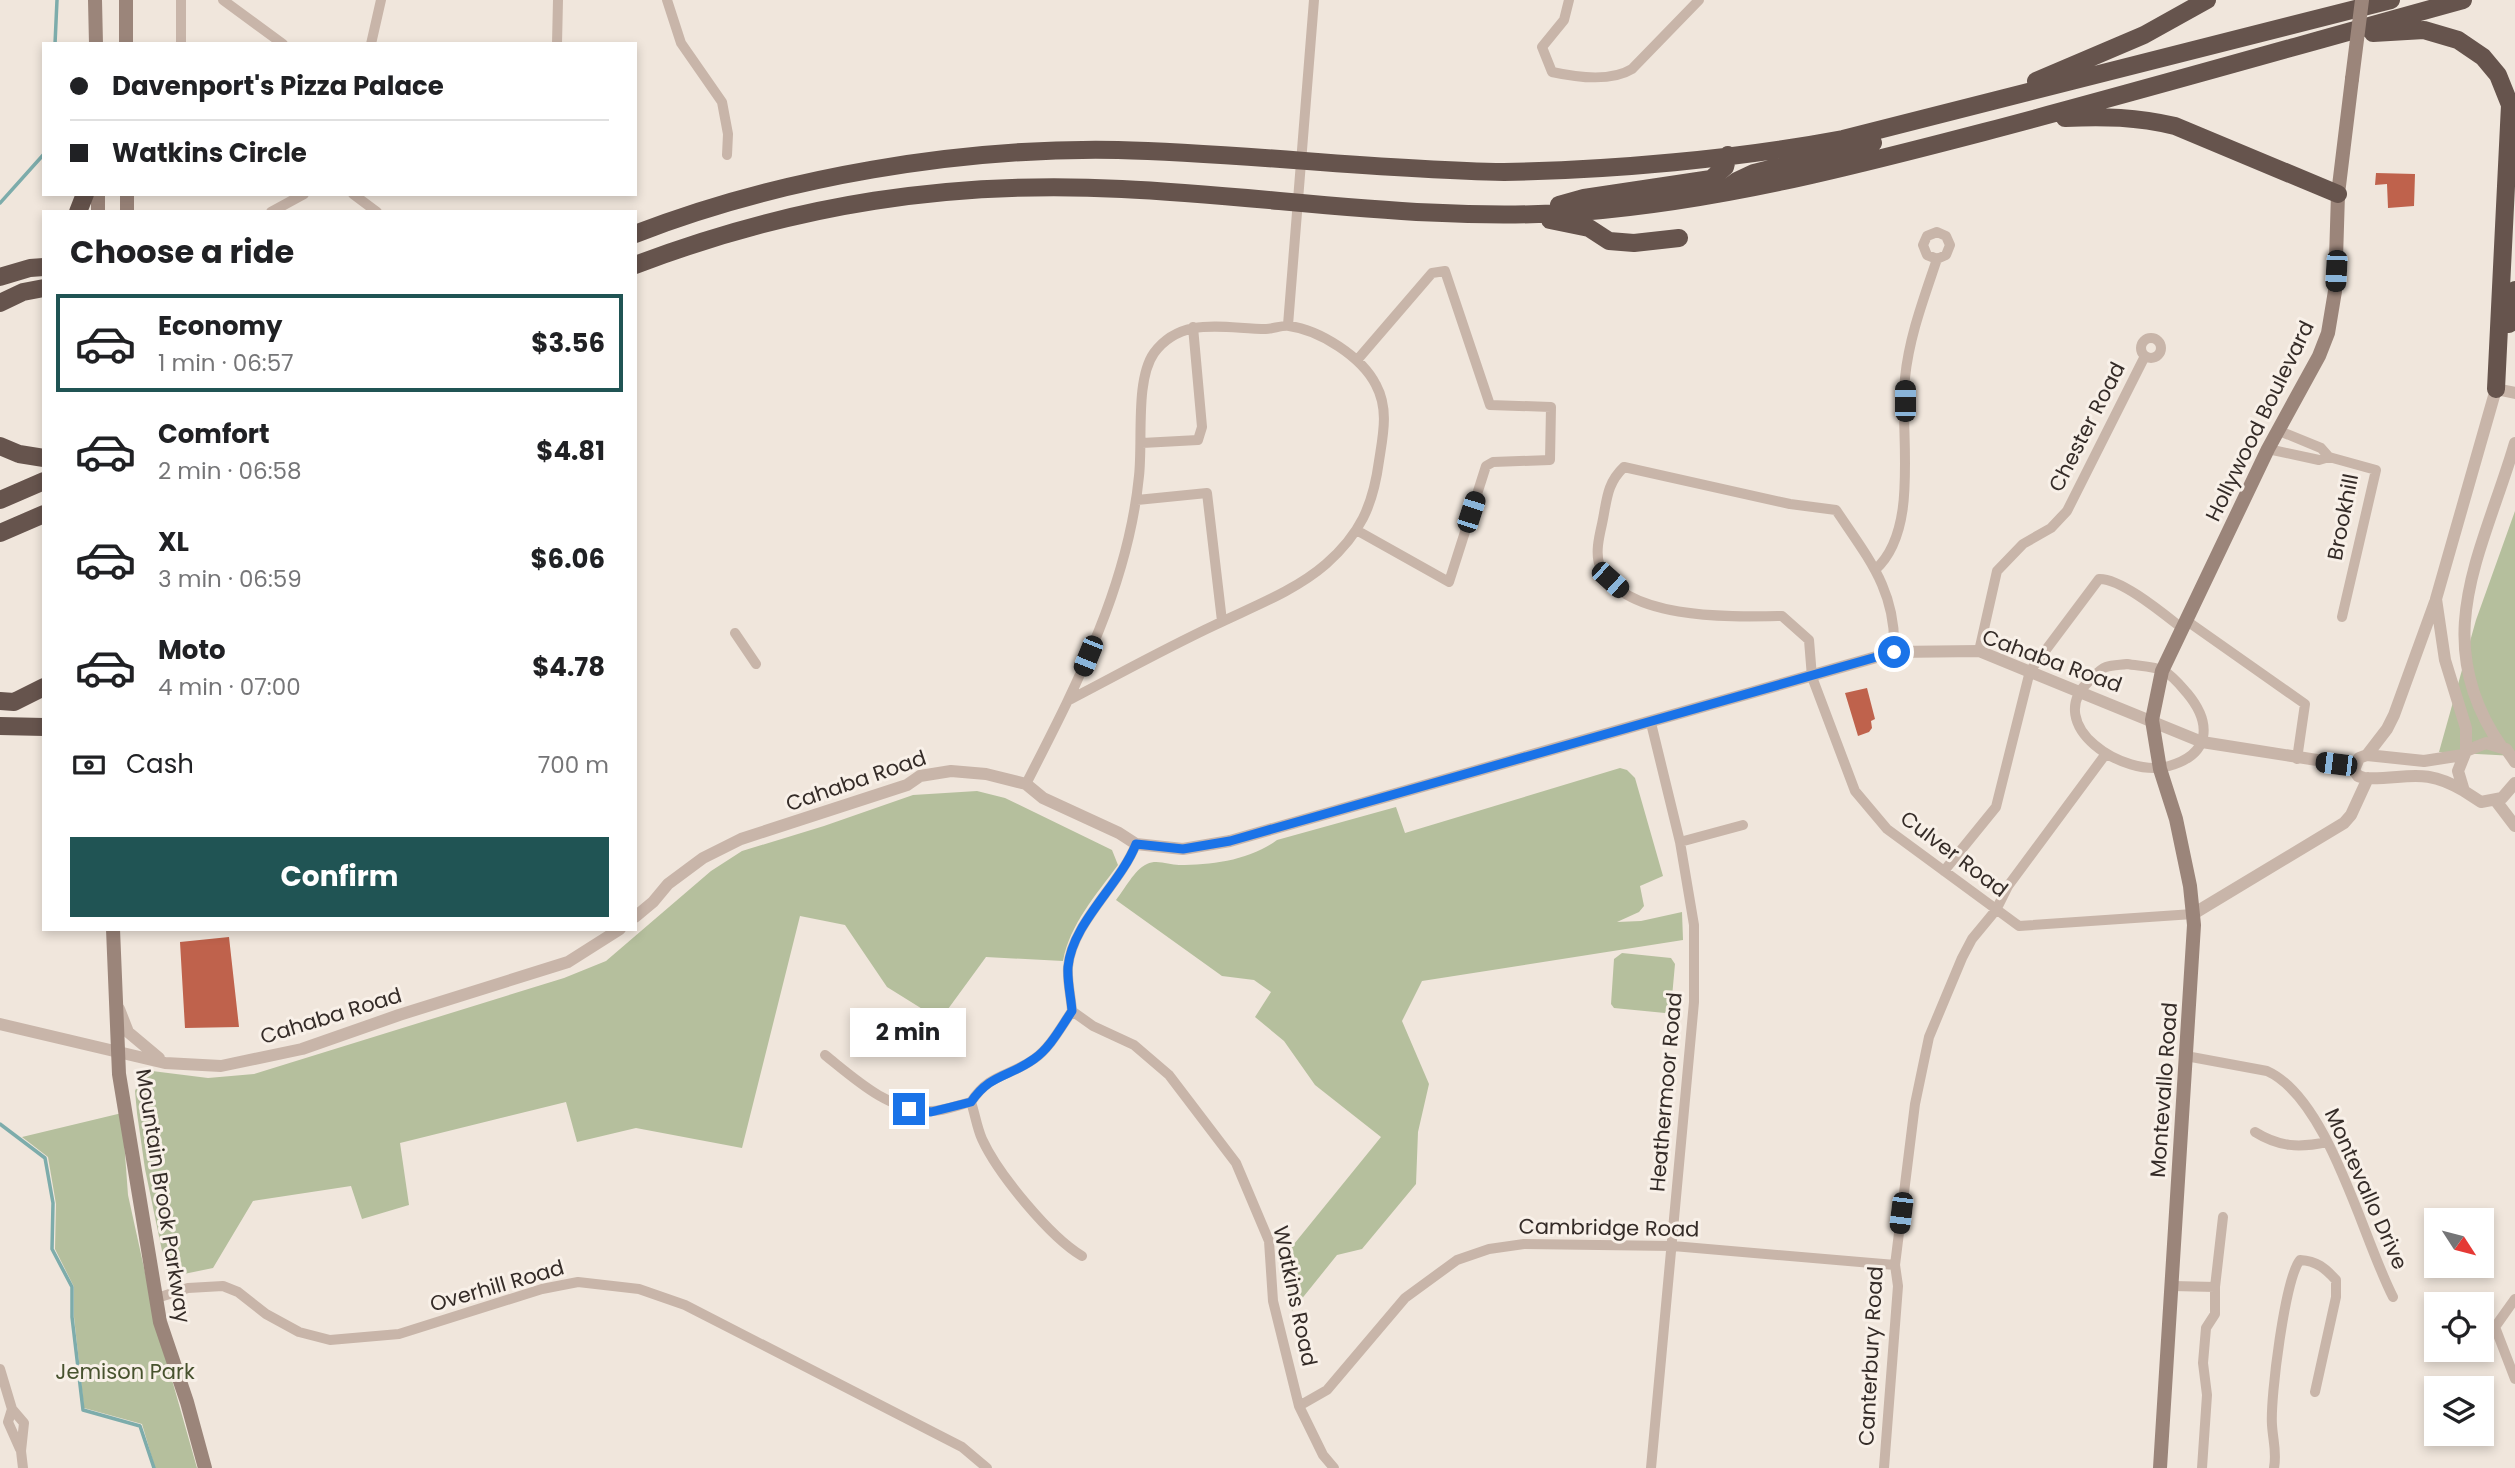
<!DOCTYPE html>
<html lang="en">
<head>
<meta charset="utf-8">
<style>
	:root { --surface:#fff; --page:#f2f2f2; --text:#202124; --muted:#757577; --line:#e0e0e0; --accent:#205454 }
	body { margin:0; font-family:Poppins,sans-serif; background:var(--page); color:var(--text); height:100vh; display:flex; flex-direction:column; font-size:26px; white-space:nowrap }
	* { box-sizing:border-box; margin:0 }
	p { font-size:23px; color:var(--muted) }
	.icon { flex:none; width:38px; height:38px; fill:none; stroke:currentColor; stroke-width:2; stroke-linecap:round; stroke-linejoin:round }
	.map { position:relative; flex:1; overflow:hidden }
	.details { position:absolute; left:42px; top:210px; width:595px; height:721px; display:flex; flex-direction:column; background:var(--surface); border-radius:0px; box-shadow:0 4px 10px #0003 }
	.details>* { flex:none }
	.banner { position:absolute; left:42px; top:42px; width:595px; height:154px; border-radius:0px; box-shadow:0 4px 10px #0003; display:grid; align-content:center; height:154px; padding:0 28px; background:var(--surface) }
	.needle { width:46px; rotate:126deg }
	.tools { position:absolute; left:2424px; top:1208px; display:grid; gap:14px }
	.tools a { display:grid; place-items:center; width:70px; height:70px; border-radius:0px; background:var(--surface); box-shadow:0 4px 10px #0003; font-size:35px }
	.end { position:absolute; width:32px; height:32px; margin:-16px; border:9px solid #1a73e8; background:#fff; box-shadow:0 0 0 4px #fff }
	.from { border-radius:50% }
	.bubble { position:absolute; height:49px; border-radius:0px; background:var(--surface); box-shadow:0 4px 10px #0003; font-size:23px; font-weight:700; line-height:49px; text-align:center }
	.car { position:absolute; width:21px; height:42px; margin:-21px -10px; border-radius:9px; box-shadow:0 0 5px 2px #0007; background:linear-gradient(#222 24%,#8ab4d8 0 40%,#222 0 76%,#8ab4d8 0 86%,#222 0) }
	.banner b { display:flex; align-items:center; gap:24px; height:66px; font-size:26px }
	.banner b+b { border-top:2px solid var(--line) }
	.banner i { width:18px; height:18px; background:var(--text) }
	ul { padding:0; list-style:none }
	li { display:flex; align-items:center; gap:21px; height:98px; margin:0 14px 10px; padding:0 14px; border:4px solid transparent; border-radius:0px }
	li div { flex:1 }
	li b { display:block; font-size:26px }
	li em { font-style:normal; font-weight:700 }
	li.selected { border-color:var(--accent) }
	li>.icon { width:63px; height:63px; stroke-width:1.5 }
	h2 { padding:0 28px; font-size:32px; line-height:84px }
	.pay { display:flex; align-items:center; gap:18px; height:77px; padding:0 28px; font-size:26px }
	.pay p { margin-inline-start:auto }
	.button { display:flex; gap:14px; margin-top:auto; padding:14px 28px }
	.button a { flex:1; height:80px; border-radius:0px; background:var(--accent); color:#fff; font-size:28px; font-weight:700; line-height:80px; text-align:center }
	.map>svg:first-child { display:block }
	.green { fill:#b5bf9d }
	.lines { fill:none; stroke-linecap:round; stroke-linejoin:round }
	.stream { stroke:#7dacab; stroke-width:3.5 }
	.building { fill:#bf624c }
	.minor { stroke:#c8b5a9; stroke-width:10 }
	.tertiary { stroke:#c8b5a9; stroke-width:12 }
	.secondary { stroke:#9b857a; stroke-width:14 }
	.trunk { stroke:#66544d; stroke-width:18 }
	.secondary-bridge { stroke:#9b857a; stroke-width:14 }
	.route { stroke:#1a73e8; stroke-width:9 }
	.labels { text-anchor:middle; stroke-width:6; stroke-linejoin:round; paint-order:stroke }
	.street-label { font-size:21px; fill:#352c28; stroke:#f8f0e8 }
	.park-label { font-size:21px; fill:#47522e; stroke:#f8f0e8 }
</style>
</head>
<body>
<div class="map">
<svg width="2515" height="1468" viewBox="0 0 2515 1468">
	<rect width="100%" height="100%" fill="#f0e6dc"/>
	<path class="green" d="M2515 511V756L2439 752 2476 620Z
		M1620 768 1627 770 1635 778 1663 876 1640 886 1644 906 1639 912 1617 922 1641 921 1682 912 1683 940 1422 981 1402 1021 1429 1084 1418 1132 1416 1184 1362 1249 1337 1255 1292 1311 1281 1260 1381 1137 1315 1085 1284 1041 1255 1017 1271 992 1254 980 1222 976 1116 900C1125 889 1134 870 1147 864 1157 859 1169 865 1179 865 1212 865 1250 860 1277 840L1396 807 1405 833Z
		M977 791 1005 798 1112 850 1118 865C1096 895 1070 924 1063 961L986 957 940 1020 887 987 845 925 800 916 742 1148 636 1128 577 1142 566 1102 400 1143 409 1205 362 1219 351 1186 253 1201 213 1268 179 1275 166 1270 145 1169 137 1113 135 1091 141 1077 152 1071 208 1078 254 1074 564 978 606 961 711 871 742 851 824 826 913 795Z
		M1622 953 1671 958 1675 964 1671 1008 1665 1013 1614 1008 1611 1004 1614 959Z
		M122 1113 128 1195 157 1327 197 1468H155L142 1424 84 1408 74 1317V1287L55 1249 56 1204 48 1157 22 1137Z"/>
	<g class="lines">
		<path class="stream" d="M55 44 57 0
			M0 203 44 154
			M0 1124 45 1158 53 1203 52 1249 72 1287V1317L83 1410 140 1426 154 1468"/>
	</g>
	<path class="building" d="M2376 173 2415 174 2414 206 2388 208 2387 184 2375 185Z
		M1867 688 1875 719 1871 721 1872 728 1869 732 1858 736 1845 693Z
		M229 937 239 1027 185 1028 180 942Z"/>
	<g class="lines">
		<path class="minor" d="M223 0 283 44
			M667 0 681 43 722 102 728 134 727 155
			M1569 0 1564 20 1542 47 1552 72C1575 77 1611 82 1632 69L1699 0
			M181 44V0
			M371 44 381 0
			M557 44 558 0
			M353 194 377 212
			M271 212 304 194
			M1288 325 1314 0
			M2141 348a10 10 0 1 1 20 0a10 10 0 1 1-20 0Z
			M1358 359 1432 273 1445 271 1490 405 1551 407 1550 460 1493 462 1486 466 1449 582 1358 531
			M2277 430 2321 448 2329 457
			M1142 443 1198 440 1202 427 1193 327
			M2268 449 2319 460 2329 457 2376 470 2342 617
			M1137 500 1207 493 1222 621
			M1875 570C1921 529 1899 433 1905 378 1909 337 1924 298 1937 259L1946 255 1950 245 1946 236 1937 232 1927 236 1923 245 1927 255 1937 259
			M2187 621 2305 704 2297 759
			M735 633 756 664
			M1979 651 1997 571 2023 544 2051 528 2067 511 2145 356
			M1894 652C1897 591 1868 558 1836 510L1790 504 1624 467C1606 484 1607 501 1602 524 1599 537 1595 554 1600 566 1623 621 1734 617 1782 616L1809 640 1812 677 1855 791 1887 829 2019 926 2193 914
			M2127 664C2138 666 2154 666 2164 671 2173 676 2180 685 2187 693 2212 723 2211 754 2169 766 2124 779 2042 725 2089 681 2094 676 2100 669 2106 667 2112 665 2120 665 2127 664Z
			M1651 723 1680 842 1694 925V1002L1651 1468
			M1026 784C1076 686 1128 587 1139 476 1143 441 1135 380 1154 353 1182 315 1226 329 1266 329 1273 329 1282 325 1289 326 1320 330 1362 357 1376 385 1389 409 1383 435 1379 461 1373 506 1360 534 1326 564 1295 591 1252 607 1215 625 1166 648 1119 674 1071 699
			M1680 842 1743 825
			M1136 844C1120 885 1072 923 1068 967 1067 981 1071 997 1072 1011L1093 1026 1134 1045 1169 1075 1236 1163 1269 1241 1273 1301 1299 1406 1323 1455 1334 1468
			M1944 871 1996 807 2030 671 2099 579C2121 578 2165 615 2183 629
			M1072 1011C1061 1027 1050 1048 1034 1059 1009 1077 990 1073 971 1102 975 1114 977 1128 982 1139 998 1174 1050 1237 1082 1256
			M825 1055C855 1079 888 1110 928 1111 942 1112 958 1105 971 1102
			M2186 1056 2267 1071C2329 1099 2362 1237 2393 1297
			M2255 1132C2279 1147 2299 1148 2327 1142
			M2173 1286 2215 1287 2223 1217
			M157 1298 188 1288 223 1286 238 1292 266 1314 299 1332 330 1340 399 1334 542 1289 578 1282 639 1289 685 1305 962 1447 987 1468
			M2515 1299 2495 1327 2515 1379
			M0 1369 12 1409 24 1423 21 1451 23 1468
			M1299 1406 1327 1390 1405 1298 1457 1260 1489 1249 1524 1244 1673 1246 1895 1265
			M12 1409 8 1422 20 1449
			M1884 1468 1898 1286 1895 1265 1915 1104 1929 1037 1962 958 1972 939 1996 910 2008 886 2105 755
			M2202 1468 2207 1395 2203 1363 2206 1328 2215 1314V1287
			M2274 1468C2277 1452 2273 1441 2272 1425 2270 1398 2285 1279 2300 1260 2317 1261 2325 1268 2336 1280V1297L2315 1392"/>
		<path class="tertiary" d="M2501 746C2427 639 2483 552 2515 443
			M2466 751V728L2445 660 2436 599 2496 389 2515 393
			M2367 755 2387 729 2394 715 2435 602
			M2463 755 2424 761 2367 755 2359 758 2354 770 2358 776 2364 778C2406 780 2423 766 2464 791
			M2515 762 2506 749 2486 743 2466 751 2458 771 2464 791 2481 802 2502 798 2515 783
			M2496 801 2515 826
			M2193 914 2344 823 2351 815 2368 778
			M635 917 653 902 668 884 703 858 741 839 907 785 920 776 951 771 986 774 1026 784 1043 798 1119 833 1136 844 1183 849 1230 841 1894 652 1979 651 2202 742 2355 766
			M119 1009 128 1032 159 1058
			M0 1024 165 1063 221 1066 302 1049 399 1015 568 962 620 929"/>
		<path class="secondary" d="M95 0 96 44
			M126 0V44
			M98 194V212
			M127 194V212
			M113 929 119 1074 160 1322 187 1402 205 1468
			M2160 1468 2194 925 2190 886 2176 819 2160 769 2152 720 2162 671 2268 449 2319 356 2328 333 2335 291 2338 194 2352 79"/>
		<path class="trunk" d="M2373 33 2424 30 2458 40 2483 57 2498 75 2510 105 2496 389
			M2036 81 2144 35 2207 0
			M2065 118C2104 116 2137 117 2175 126L2338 194
			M1724 191 1737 181 1754 173 1873 143
			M1559 205 1584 198 1711 179 1725 167 1728 155
			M78 212 85 194
			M1550 220 1589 228 1609 241 1634 243 1679 238
			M635 234C782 177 961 147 1118 150 1247 153 1375 170 1504 172 1613 170 1736 159 1843 139L2391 0
			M635 265C796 204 950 180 1122 189 1274 196 1428 223 1580 212 1719 201 1850 167 1984 132 2144 90 2303 44 2463 0
			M0 277 30 268 44 267
			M0 303 23 292 44 288
			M2509 324 2515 290
			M0 446 19 454 44 458
			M0 500 44 481
			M0 533 44 514
			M0 701 14 702 44 687
			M0 726 44 727"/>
		<path class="secondary-bridge" d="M2352 79 2362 0"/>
	</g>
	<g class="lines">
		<path class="route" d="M909 1109 931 1112 971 1102C990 1074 1009 1077 1034 1059 1050 1048 1061 1027 1072 1011 1071 997 1067 981 1068 967 1072 923 1120 885 1136 844L1183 849 1230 841 1894 652"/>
	</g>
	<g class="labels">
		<g class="street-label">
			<text transform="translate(2260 421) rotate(-64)" y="7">Hollywood Boulevard</text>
			<text transform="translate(2087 427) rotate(-63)" y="7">Chester Road</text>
			<text transform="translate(2343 517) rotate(-79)" y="7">Brookhill</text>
			<text transform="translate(2052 661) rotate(20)" y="7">Cahaba Road</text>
			<text transform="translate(856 781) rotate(-19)" y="7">Cahaba Road</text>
			<text transform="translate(1954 854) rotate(37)" y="7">Culver Road</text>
			<text transform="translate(331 1016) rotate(-17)" y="7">Cahaba Road</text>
			<text transform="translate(2164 1090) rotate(-86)" y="7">Montevallo Road</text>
			<text transform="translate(1666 1092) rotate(-85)" y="7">Heathermoor Road</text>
			<text transform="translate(2366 1189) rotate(66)" y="7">Montevallo Drive</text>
			<text transform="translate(163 1196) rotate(81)" y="7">Mountain Brook Parkway</text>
			<text transform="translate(1609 1228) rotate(1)" y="7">Cambridge Road</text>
			<text transform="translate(497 1286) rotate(-16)" y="7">Overhill Road</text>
			<text transform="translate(1295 1296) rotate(78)" y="7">Watkins Road</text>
			<text transform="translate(1871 1356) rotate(-87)" y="7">Canterbury Road</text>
		</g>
		<g class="park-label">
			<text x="125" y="1379">Jemison Park</text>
		</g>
	</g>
</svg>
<div class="tools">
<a><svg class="needle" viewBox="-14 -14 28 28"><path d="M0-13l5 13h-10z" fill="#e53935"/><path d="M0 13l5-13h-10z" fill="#757577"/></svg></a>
<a><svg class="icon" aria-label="locate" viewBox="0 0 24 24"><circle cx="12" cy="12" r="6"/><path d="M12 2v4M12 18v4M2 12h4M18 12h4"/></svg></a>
<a><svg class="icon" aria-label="layers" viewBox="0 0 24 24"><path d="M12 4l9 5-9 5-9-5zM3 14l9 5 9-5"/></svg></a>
</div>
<i class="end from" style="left:1894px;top:652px"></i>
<i class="end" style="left:909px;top:1109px"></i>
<div class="bubble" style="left:850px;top:1008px;width:116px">2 min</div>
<i class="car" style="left:2336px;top:271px;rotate:183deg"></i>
<i class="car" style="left:1905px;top:401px;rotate:0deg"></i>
<i class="car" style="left:1471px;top:512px;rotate:18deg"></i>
<i class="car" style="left:1610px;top:580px;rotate:132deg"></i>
<i class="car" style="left:1088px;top:656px;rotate:202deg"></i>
<i class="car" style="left:2336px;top:764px;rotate:277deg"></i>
<i class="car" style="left:1901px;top:1213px;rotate:187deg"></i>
<div class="banner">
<b><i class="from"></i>Davenport's Pizza Palace</b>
<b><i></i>Watkins Circle</b>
</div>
<section class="details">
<h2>Choose a ride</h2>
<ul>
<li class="selected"><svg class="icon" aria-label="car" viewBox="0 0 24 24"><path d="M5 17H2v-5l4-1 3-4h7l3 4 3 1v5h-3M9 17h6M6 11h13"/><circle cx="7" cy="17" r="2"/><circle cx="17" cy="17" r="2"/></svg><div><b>Economy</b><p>1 min · 06:57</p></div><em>$3.56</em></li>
<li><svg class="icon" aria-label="car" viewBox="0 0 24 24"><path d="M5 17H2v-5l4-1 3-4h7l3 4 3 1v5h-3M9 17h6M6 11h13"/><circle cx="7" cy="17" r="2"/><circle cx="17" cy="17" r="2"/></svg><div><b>Comfort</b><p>2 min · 06:58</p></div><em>$4.81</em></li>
<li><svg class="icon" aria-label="car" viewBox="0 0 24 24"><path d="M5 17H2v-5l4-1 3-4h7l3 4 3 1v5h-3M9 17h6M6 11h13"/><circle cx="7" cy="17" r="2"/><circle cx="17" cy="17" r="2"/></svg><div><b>XL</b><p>3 min · 06:59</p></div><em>$6.06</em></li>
<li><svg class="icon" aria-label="car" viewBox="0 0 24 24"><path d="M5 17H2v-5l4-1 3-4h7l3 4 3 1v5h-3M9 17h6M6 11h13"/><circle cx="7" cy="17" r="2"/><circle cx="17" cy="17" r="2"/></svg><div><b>Moto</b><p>4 min · 07:00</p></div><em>$4.78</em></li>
</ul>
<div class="pay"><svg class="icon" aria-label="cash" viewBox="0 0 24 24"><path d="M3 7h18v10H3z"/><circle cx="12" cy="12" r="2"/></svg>Cash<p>700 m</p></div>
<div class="button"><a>Confirm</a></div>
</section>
</div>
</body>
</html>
